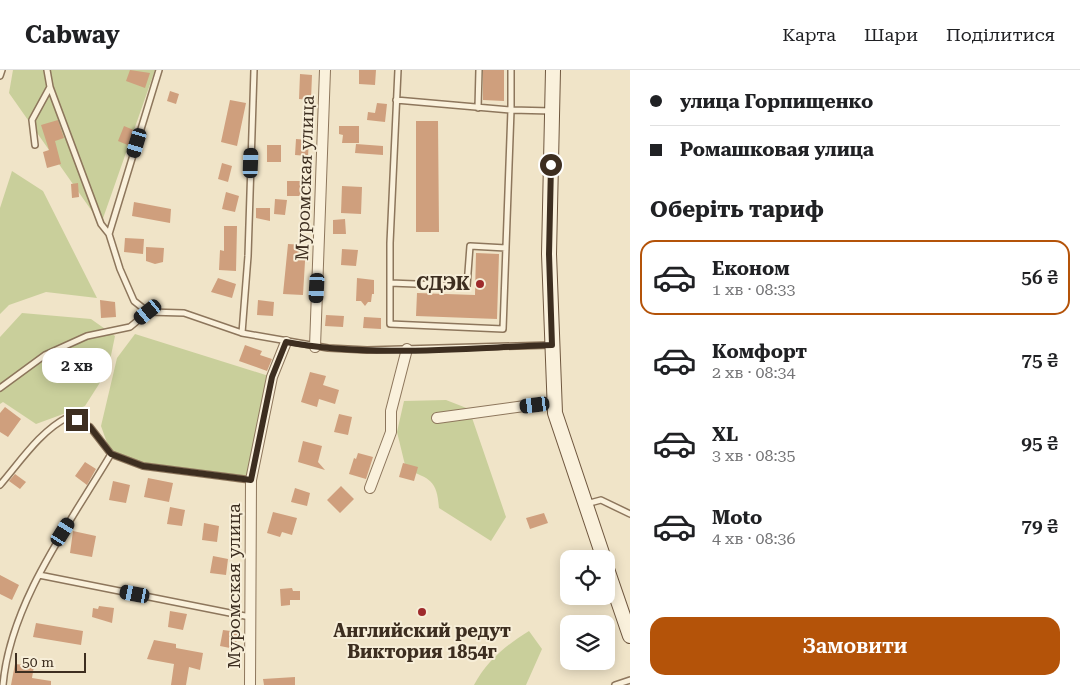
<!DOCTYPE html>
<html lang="uk">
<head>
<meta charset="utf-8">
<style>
	:root { --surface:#fff; --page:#f6f6f6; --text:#202124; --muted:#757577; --line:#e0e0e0; --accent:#b45309 }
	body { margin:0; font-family:"Roboto Serif",serif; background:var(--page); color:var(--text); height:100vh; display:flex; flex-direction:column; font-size:19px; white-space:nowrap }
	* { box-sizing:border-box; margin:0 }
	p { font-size:16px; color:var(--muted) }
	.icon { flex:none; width:28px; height:28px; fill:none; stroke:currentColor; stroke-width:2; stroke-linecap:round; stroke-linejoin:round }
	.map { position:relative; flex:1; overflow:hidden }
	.side { display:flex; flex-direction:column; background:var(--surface); width:450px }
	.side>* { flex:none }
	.guide { display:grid; align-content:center; height:110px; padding:0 20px; background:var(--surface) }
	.fabs { position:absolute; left:560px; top:480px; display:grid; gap:10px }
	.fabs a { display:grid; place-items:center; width:55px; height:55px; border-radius:10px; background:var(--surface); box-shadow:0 2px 12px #0003; font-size:25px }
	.scale { position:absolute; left:15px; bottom:12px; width:71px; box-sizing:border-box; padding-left:5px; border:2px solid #3d2e20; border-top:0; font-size:14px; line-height:18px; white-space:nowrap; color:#3d2e20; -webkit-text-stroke:4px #f7eed8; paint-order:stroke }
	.end { position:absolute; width:22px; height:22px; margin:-11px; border:6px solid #3d2e20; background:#fff; box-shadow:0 0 0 2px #fff }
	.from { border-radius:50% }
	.bubble { position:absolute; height:35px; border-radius:15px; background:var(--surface); box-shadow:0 2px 12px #0003; font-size:16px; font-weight:600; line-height:35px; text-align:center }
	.car { position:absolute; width:15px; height:30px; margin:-15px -8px; border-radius:6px; box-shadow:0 0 4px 1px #0007; background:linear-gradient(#222 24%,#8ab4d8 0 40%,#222 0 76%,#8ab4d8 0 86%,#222 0) }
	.guide b { display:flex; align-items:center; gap:18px; height:48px; font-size:19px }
	.guide b+b { border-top:1px solid var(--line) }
	.guide i { width:12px; height:12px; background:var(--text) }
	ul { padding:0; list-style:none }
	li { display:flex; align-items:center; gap:15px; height:75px; margin:0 10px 8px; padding:0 10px; border:2px solid transparent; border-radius:15px }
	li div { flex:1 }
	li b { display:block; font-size:19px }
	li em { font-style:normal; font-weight:600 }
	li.active { border-color:var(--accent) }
	li>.icon { width:45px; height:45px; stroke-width:1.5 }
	h2 { padding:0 20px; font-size:22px; line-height:60px }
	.action { display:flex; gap:10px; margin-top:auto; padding:10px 20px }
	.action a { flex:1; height:58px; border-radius:15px; background:var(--accent); color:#fff; font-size:20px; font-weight:600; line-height:58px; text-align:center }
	header { display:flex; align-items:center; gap:30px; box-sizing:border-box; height:70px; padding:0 25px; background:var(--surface); border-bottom:1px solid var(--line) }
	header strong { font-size:24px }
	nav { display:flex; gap:28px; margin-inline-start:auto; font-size:18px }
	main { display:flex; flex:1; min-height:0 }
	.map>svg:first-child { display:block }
	.green { fill:#c9cf9b }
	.building { fill:#cf9f7d }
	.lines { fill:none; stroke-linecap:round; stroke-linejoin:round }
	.service-casing { stroke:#8d765c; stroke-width:8 }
	.minor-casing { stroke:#8d765c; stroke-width:12 }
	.secondary-casing { stroke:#6f573f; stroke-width:16 }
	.service { stroke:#faf1dc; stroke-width:5 }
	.minor { stroke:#faf1dc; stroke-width:10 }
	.secondary { stroke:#faf1dc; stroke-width:14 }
	.route { stroke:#3d2e20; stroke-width:6 }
	.poi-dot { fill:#9e2a2b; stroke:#f7eed8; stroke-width:2 }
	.labels { text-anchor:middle; stroke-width:4; stroke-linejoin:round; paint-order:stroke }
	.street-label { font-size:18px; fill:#3d2e20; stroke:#f7eed8 }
	.poi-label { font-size:18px; font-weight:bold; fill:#3d2e20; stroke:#f7eed8; text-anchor:end }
</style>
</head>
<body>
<header>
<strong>Cabway</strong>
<nav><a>Карта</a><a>Шари</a><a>Поділитися</a></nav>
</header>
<main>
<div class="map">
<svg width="630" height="615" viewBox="0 0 630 615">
	<rect width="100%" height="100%" fill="#f0e4c8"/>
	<path class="green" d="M13 0H155L101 154 9 23Z
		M12 101 43 121 97 228 46 222 9 235 0 244V138Z
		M22 243 91 249 115 266 108 300 85 336 36 354 3 332 0 334V267Z
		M135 264 272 307 251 410 143 396 111 384 101 356 117 288Z
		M446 330 469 339 506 447 491 471 439 438C437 410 430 409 406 399L397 362 404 331Z
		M529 561 542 579 526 615H474C487 591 506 575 529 561Z"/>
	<path class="building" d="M130 0 150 3 145 18 126 11Z
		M359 0H376L375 15 359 14Z
		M483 0H504V31L483 30Z
		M300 4 312 5 311 30 299 29Z
		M170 21 179 24 176 34 167 31Z
		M230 30 246 33 237 76 221 72Z
		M377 33 387 34 385 52 367 50 368 42 375 43Z
		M58 50 64 68 55 71 61 94 47 98 43 82 49 80 41 55Z
		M416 51H438L439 162H416Z
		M124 56 136 61 130 76 118 71Z
		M339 56H359V73H342L343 65 339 64Z
		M296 69 309 70 308 86 295 85Z
		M356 74 383 76V85L355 83Z
		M267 75H281V92H267Z
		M222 93 232 96 228 112 218 109Z
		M287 111H302V126H287Z
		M78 113 79 127 72 128 71 114Z
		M342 116 362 117 361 144 341 143Z
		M226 122 239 126 235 142 222 139Z
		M275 129 287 130 285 145 274 144Z
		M134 132 171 139 170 153 132 146Z
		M256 138H270V151L256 148Z
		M345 149 346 164H333V150Z
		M224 156H237L236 201 219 200 220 180 224 181Z
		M125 168 144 169 143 184 124 182Z
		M288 174 306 175 303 225 283 224Z
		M146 177 164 178 163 192 155 194 146 191Z
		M342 179 358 180 356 196 341 195Z
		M476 183 499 184 497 249 416 246 417 223 475 225Z
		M218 208 236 214 232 228 211 222Z
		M357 208 374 210V224H372L371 232H368L365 236 361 231H356Z
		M100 230 115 232 116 247 101 248Z
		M258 230 274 232 273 246 257 245Z
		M326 245 344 246 343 257 325 256Z
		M364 247 381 248V259L363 258Z
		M245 275 262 281 260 285 272 289 267 301 239 291Z
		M310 302 326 306 323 315 339 320 335 334 319 329 317 337 301 332Z
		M5 337 21 349 8 367 0 362V343Z
		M339 344 352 347 348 365 334 362Z
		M303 371 322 376 318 392 325 400 298 392Z
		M358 383 373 387 366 409 349 404 354 388 356 389Z
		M85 392 96 399 87 415 75 406Z
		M403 393 418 397 414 411 399 407Z
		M15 404 26 412 20 419 9 411Z
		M148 408 173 413 169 432 144 427Z
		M113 411 130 415 126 433 109 430Z
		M341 416 354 429 340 443 327 430Z
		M295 418 310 423 307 436 291 432Z
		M170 437 185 440 182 456 167 454Z
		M273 442 297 448 292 465 282 462 280 467 267 463Z
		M544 443 548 453 530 459 526 448Z
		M204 453 219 456 217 472 202 470Z
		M73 461 96 466 92 487 70 483Z
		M213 486 228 489 226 505 210 503Z
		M0 505 19 515 12 530 0 524Z
		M292 518 293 521H300V530H290V535L281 536 280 519Z
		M99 536 114 538 112 553 92 547 93 538 98 539Z
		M170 541 187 544 183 560 168 557Z
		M36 553 83 561 81 575 33 567Z
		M223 560 238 562 235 579 220 576Z
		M154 570 176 574V578L203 583 200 600 189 597 186 615H171L174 594 147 589Z
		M15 594 34 596 32 608 51 611V615H11Z
		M295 607V615H264L263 609Z"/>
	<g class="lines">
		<defs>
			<path id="service" d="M47 0 50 17 101 154 109 164
				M159 0 109 164 120 199 134 231 148 242 184 243 242 263 328 278 367 280 551 275
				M398 0 390 173V254L503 259 511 40 552 41
				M0 6 2 0
				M396 30 511 40V0
				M478 38 479 0
				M35 75 32 50 50 17
				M390 213 467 216 470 176 506 178
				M242 263 248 186 254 0
				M0 318 45 285 87 266 130 257 148 242
				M0 415C20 392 40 361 68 347L90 357 111 384 143 396 251 410
				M586 434 601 430 630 444
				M39 505 250 547
				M3 615C10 533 70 453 111 384
				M615 615 630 610"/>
			<path id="minor" d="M315 277 325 0
				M437 348 554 332
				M370 418 391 362V341L407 279
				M250 615 251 410 272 307 286 272"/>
			<path id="secondary" d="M553 0 549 184 555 343 604 489
				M606 496 630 566"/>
		</defs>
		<use href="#service" class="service-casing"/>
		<use href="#minor" class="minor-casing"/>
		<use href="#secondary" class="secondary-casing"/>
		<use href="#service" class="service"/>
		<use href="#minor" class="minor"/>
		<use href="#secondary" class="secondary"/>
	</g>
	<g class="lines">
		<path class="route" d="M77 350 90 357 111 384 143 396 251 410 272 307 286 272C373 288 465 278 552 275L549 184 551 95"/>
	</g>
	<g class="poi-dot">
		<circle cx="480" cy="214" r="5"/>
		<circle cx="422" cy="542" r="5"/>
	</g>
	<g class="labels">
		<g class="street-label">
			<text transform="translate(305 108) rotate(-88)" y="6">Муромская улица</text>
			<text transform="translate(234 516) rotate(-90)" y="6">Муромская улица</text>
		</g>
		<g class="poi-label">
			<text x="470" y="220">СДЭК</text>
			<text x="422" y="567" text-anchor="middle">Английский редут<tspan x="422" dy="21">Виктория 1854г</tspan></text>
		</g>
	</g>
</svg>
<div class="fabs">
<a><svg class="icon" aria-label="locate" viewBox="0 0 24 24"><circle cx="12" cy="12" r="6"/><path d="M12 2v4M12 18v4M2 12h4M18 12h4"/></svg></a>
<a><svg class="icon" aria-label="layers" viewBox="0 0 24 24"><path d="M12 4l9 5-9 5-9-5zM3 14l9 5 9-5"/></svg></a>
</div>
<div class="scale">50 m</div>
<i class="end from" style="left:551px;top:95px"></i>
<i class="end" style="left:77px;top:350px"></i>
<div class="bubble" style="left:42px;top:278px;width:70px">2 хв</div>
<i class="car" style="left:137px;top:73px;rotate:197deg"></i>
<i class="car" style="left:251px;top:93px;rotate:2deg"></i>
<i class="car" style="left:317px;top:218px;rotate:183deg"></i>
<i class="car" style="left:148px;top:242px;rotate:231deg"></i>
<i class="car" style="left:535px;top:335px;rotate:263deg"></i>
<i class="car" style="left:63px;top:462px;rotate:32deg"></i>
<i class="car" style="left:135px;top:524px;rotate:281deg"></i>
</div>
<section class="side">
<div class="guide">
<b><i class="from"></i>улица Горпищенко</b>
<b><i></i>Ромашковая улица</b>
</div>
<h2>Оберіть тариф</h2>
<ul>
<li class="active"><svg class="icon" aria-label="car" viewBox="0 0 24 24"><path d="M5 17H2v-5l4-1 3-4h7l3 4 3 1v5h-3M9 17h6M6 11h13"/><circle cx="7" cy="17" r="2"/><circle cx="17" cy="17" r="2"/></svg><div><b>Економ</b><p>1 хв · 08:33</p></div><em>56 ₴</em></li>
<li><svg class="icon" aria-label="car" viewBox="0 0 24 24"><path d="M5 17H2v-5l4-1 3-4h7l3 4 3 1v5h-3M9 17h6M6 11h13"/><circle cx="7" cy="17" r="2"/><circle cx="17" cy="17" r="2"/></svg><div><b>Комфорт</b><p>2 хв · 08:34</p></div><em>75 ₴</em></li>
<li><svg class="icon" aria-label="car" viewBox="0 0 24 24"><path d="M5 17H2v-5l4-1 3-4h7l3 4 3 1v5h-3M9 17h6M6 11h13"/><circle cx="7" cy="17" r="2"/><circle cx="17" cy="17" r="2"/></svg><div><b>XL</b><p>3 хв · 08:35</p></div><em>95 ₴</em></li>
<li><svg class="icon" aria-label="car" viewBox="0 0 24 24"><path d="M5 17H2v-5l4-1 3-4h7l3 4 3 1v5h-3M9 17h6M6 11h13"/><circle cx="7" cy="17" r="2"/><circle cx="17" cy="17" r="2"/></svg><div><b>Moto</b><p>4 хв · 08:36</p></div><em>79 ₴</em></li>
</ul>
<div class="action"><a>Замовити</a></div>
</section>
</main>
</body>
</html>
